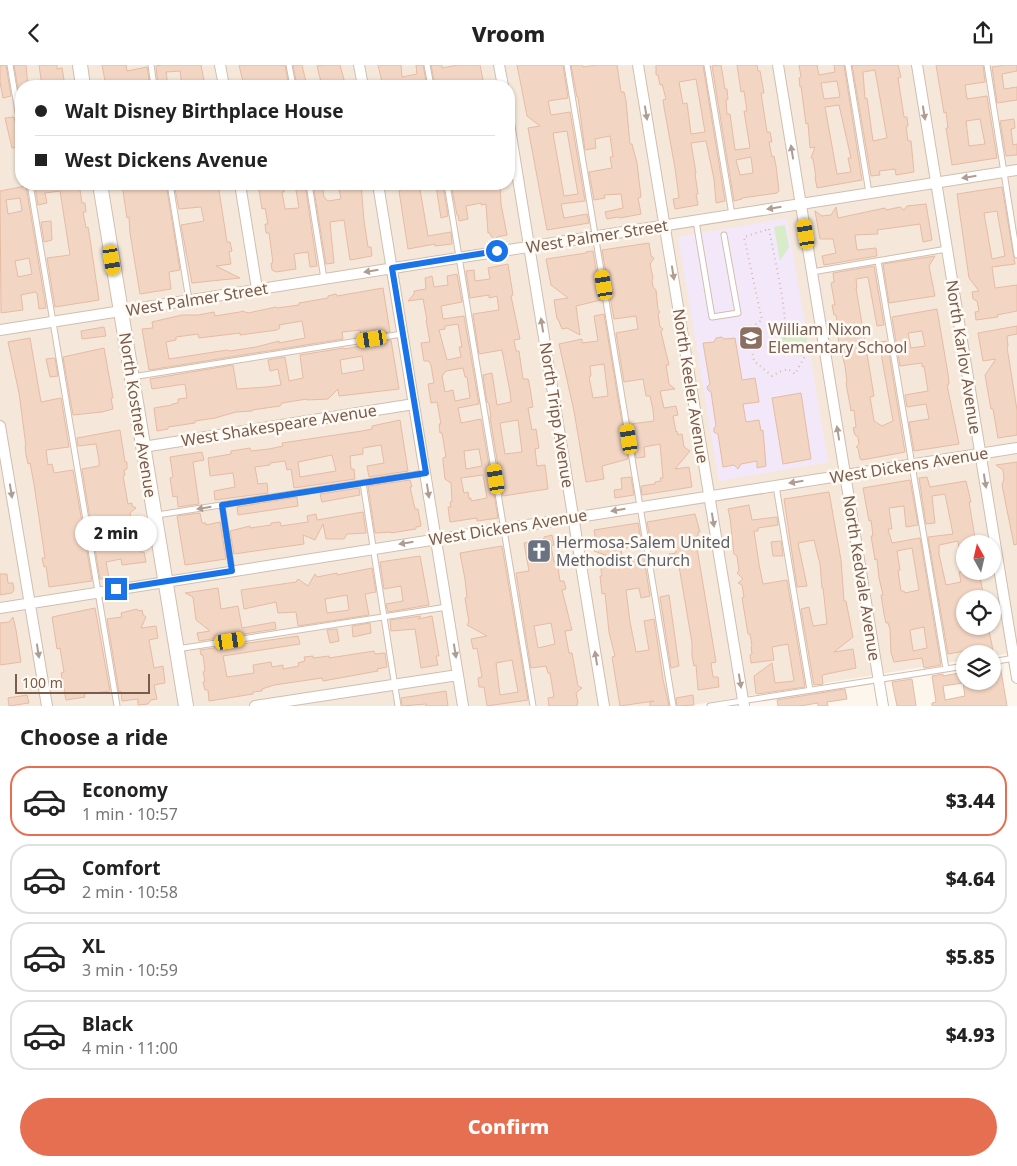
<!DOCTYPE html>
<html lang="en">
<head>
<meta charset="utf-8">
<style>
	:root { --surface:#fff; --page:#f2f2f2; --text:#222; --muted:#767676; --line:#e0e0e0; --accent:#e76f51 }
	body { margin:0; font-family:"Noto Sans",sans-serif; background:var(--page); color:var(--text); height:100vh; display:flex; flex-direction:column; font-size:19px; white-space:nowrap }
	* { box-sizing:border-box; margin:0 }
	p { font-size:16px; color:var(--muted) }
	.icon { flex:none; width:28px; height:28px; fill:none; stroke:currentColor; stroke-width:2; stroke-linecap:round; stroke-linejoin:round }
	.map { position:relative; height:641px; overflow:hidden }
	.drawer { display:flex; flex-direction:column; background:var(--surface); flex:1 }
	.drawer>* { flex:none }
	.hud { position:absolute; left:15px; top:15px; width:500px; height:110px; border-radius:20px; box-shadow:0 1px 4px #0004; display:grid; align-content:center; height:110px; padding:0 20px; background:var(--surface) }
	.needle { width:32px; rotate:352deg }
	.tools { position:absolute; left:956px; top:470px; display:grid; gap:10px }
	.tools a { display:grid; place-items:center; width:45px; height:45px; border-radius:50%; background:var(--surface); box-shadow:0 1px 4px #0004; font-size:25px }
	.scale { position:absolute; left:15px; bottom:12px; width:135px; box-sizing:border-box; padding-left:5px; border:2px solid #7a5c4d; border-top:0; font-size:14px; line-height:18px; white-space:nowrap; color:#7a5c4d; -webkit-text-stroke:4px #fffaf3; paint-order:stroke }
	.end { position:absolute; width:22px; height:22px; margin:-11px; border:6px solid #1a73e8; background:#fff; box-shadow:0 0 0 2px #fff }
	.from { border-radius:50% }
	.bubble { position:absolute; height:35px; border-radius:18px; background:var(--surface); box-shadow:0 1px 4px #0004; font-size:16px; font-weight:800; line-height:35px; text-align:center }
	.car { position:absolute; width:15px; height:30px; margin:-15px -8px; border-radius:6px; box-shadow:0 0 4px 1px #0007; background:linear-gradient(#f5c518 24%,#345 0 40%,#f5c518 0 76%,#345 0 86%,#f5c518 0) }
	.hud b { display:flex; align-items:center; gap:18px; height:48px; font-size:19px }
	.hud b+b { border-top:1px solid var(--line) }
	.hud i { width:12px; height:12px; background:var(--text) }
	ul { padding:0; list-style:none }
	li { display:flex; align-items:center; gap:15px; height:70px; margin:0 10px 8px; padding:0 10px; border:2px solid var(--line); border-radius:20px }
	li div { flex:1 }
	li b { display:block; font-size:19px }
	li em { font-style:normal; font-weight:800 }
	li.selected { border-color:var(--accent) }
	li>.icon { width:45px; height:45px; stroke-width:1.5 }
	h2 { padding:0 20px; font-size:22px; line-height:60px }
	.primary-button { display:flex; gap:10px; margin-top:auto; padding:10px 20px }
	.primary-button a { flex:1; height:58px; border-radius:30px; background:var(--accent); color:#fff; font-size:20px; font-weight:800; line-height:58px; text-align:center }
	header { display:flex; justify-content:space-between; align-items:center; height:65px; padding:0 20px; background:var(--surface); font-size:22px; font-weight:800 }
	.map>svg:first-child { display:block }
	.residential { fill:#f5e8da; fill-rule:evenodd }
	.education { fill:#f3e8fa }
	.green { fill:#d8ecc9 }
	.building { fill:#f3d5c3; stroke:#e6bba3; fill-rule:evenodd }
	.lines { fill:none; stroke-linecap:round; stroke-linejoin:round }
	.service-casing { stroke:#d1beb0; stroke-width:7 }
	.minor-casing { stroke:#d1beb0; stroke-width:12 }
	.tertiary-casing { stroke:#d1beb0; stroke-width:16 }
	.path { stroke:#d9b8a5; stroke-width:2; stroke-dasharray:1 4; stroke-linecap:butt }
	.service { stroke:#fff; stroke-width:5 }
	.minor { stroke:#fff; stroke-width:10 }
	.tertiary { stroke:#fff; stroke-width:14 }
	.oneway { fill:#af9d94 }
	.route { stroke:#1a73e8; stroke-width:6 }
	.labels { text-anchor:middle; stroke-width:5; stroke-linejoin:round; paint-order:stroke }
	.street-label { font-size:16px; fill:#7a5c4d; stroke:#fffaf3 }
	.education-label { font-size:16px; fill:#785e54; stroke:#fffaf3; text-anchor:start }
	.worship-label { font-size:16px; fill:#5b616d; stroke:#fffaf3; text-anchor:start }
</style>
</head>
<body>
<header><svg class="icon" aria-label="back" viewBox="0 0 24 24"><path d="M15 5l-7 7 7 7"/></svg>Vroom<svg class="icon" aria-label="share" viewBox="0 0 24 24"><path d="M12 15V3M7 8l5-5 5 5M5 13v7h14v-7"/></svg></header>
<div class="map">
<svg width="1017" height="641" viewBox="0 0 1017 641">
	<rect width="100%" height="100%" fill="#fdf6ec"/>
	<path class="residential" d="M0 0H1017V587L993 591 992 589H965V595L687 641H0ZM21 21H509V119H21ZM965 479H992V506H965ZM965 534H992V561H965Z"/>
	<path class="education" d="M787 153 828 397 719 416 678 172Z"/>
	<path class="green" d="M785 160 789 182 780 196 774 162Z
		M795 258 805 259 809 288C786 302 769 268 795 258Z"/>
	<path class="building" d="M4 0H6L11 31 3 33 0 17V1Z
		M14 0H26L28 21H21V29L19 30Z
		M39 0H57V4L62 3 65 21H42Z
		M102 0H126L127 6 147 2 150 21H106Z
		M162 0H201L205 21H182L180 6 166 7 168 21H158L156 1Z
		M239 0H285L289 21H244Z
		M293 0H302L307 21H297Z
		M325 0H340L345 18 322 21 317 1Z
		M378 0H401L402 12 417 9 416 0H423L427 21H383Z
		M431 0H442V3L458 0H480L484 20 435 21Z
		M517 0H563L568 33 548 36 551 50 570 47 585 136 561 139 564 153 587 149 589 158 547 165 528 63 540 61 527 51ZM567 66 578 129 564 131 553 68Z
		M571 0H582L583 2 597 0H617L621 27H624L626 36 630 79H632L637 98 641 132 638 133 641 149 620 153 618 152 607 154 605 147 623 143 621 129 604 130 605 133 594 135 589 107 612 103 610 92H613L610 71 595 74 596 83 585 85 578 32H577Z
		M656 0H703L725 136 716 138 714 114 706 76 691 78 696 108 695 109 698 129H696L698 140 675 144 673 134 679 133 675 103 664 42 663 35 666 34 662 19 660 20 658 10H656ZM696 14 705 67 691 69 687 38 683 39 679 17Z
		M721 0 725 24H727L728 34 726 35 727 49H730L735 85 750 83 744 46H747L744 26 741 27 737 0H757L758 6H760L764 28H761L767 67H770L772 77H769L772 92 774 91 776 101 779 126 777 128 742 133V134L734 136 712 1ZM751 92 753 108 740 110 736 95Z
		M799 0H817L819 10 835 7 834 0H844L862 115 817 123 815 112H816L813 94 811 93 815 82 810 83 808 58 806 59 801 21 800 22 799 13 801 12ZM837 16 840 32 824 34 821 18ZM839 40 851 93H848L851 107 837 109 825 42Z
		M852 0H898L901 12 898 13 904 52H907L908 61 906 62 908 76H911L914 107 896 110 895 104 879 106 880 110 871 111ZM875 5 887 73 873 76 867 33 865 34 863 7Z
		M936 0H983L985 17 965 20 967 34 987 31 997 93 952 100 946 63H948L946 47 944 48ZM980 54 985 79 969 81 966 56Z
		M1005 0H1017V6L1002 9 1004 24 1017 22V35L997 38 992 2Z
		M14 52 21 81 12 83 5 53Z
		M1014 54 1015 63 1011 64 1013 80 1017 79V90L1006 91 1000 56Z
		M46 119H79L82 138H85L86 147H83L86 163 88 162 90 174 99 235 55 242 47 193 70 190 60 126 45 128 47 138 38 140 35 120Z
		M122 119H166L180 205 169 207 171 224 140 229 130 168 129 152 127 153Z
		M174 119H218L227 177H230L232 186 229 187 231 199 216 201 240 213 192 218 181 160 204 156 201 142 179 144Z
		M258 119H284V127H282L285 144 299 143 295 119H305L317 201 310 202 308 187 294 189 296 204 276 207 272 205 271 198H273L269 168H266L265 159H268L265 143 262 144Z
		M313 119H322L324 132 328 136 341 134 338 119H361L364 156 368 182H371L372 191 350 195 344 155 330 157 334 198 326 199Z
		M400 119H419L428 171 451 167 452 179 435 181V179L408 184 399 126 401 125Z
		M451 119 500 120 501 139 507 170 497 172 495 174 491 171 490 168H488L486 139 481 140V138L466 141 468 154 459 156 458 150H457Z
		M441 120H443L448 151 441 153 436 121Z
		M26 121 46 243 39 244 37 228 35 227 21 230 23 245 1 248 0 126ZM20 133 22 146 8 149 6 135ZM29 193 32 209 18 212 15 196Z
		M1002 122 1015 199 992 202 995 223 1017 220V246L997 250 998 252 976 255 975 247 979 246 977 236 973 234 972 227 979 226 969 213 957 129ZM997 146 1005 191 992 194 984 148Z
		M926 139 932 175 923 177 920 159 877 165 878 169 855 170 857 185 876 183 877 191 824 200 822 191 836 188 833 174H820L815 146 822 151 831 150 836 142 838 153 885 143 886 145 900 142 904 145 907 141Z
		M51 156 52 175 44 177 41 157Z
		M649 178 651 191 654 193 650 199 653 213 652 215 653 222 656 225 658 245 660 247 658 249 660 262 663 264 661 267 669 300H666L669 319 675 324 660 326 664 343 676 341 678 350 673 351 676 367 677 366 678 370 682 369 684 382 690 386 675 404 689 402 692 422 642 430 641 421 655 419V417L661 416 660 413H663L660 379 644 382 645 392 636 393 631 359 654 356 653 345 650 331H646L643 314 624 317 616 268 638 264 636 251 614 254 602 185Z
		M593 186 601 235 576 241 580 270 567 263 562 264 558 254H557L554 235 568 233 551 220 546 194 586 188V187Z
		M935 191 929 201 935 231 889 238 883 199Z
		M508 199 513 230 511 231 520 274 514 275 516 286H519L523 314H528L529 317 533 342 528 343 532 365 536 364 539 383 535 384 537 401 545 400 548 424 503 431 490 352H491L489 339 487 337 483 310 492 308 497 340 511 337 510 327 502 285 479 289 473 249 499 245 497 231 489 233V230L470 233 466 206 474 205 475 216 490 214 488 203ZM518 355 522 387 505 389 500 358Z
		M874 201 884 260 877 261 868 212 856 214 857 223H856L874 331 870 332 874 356 882 361 893 356 879 277 887 276 905 387 862 395 860 394 858 383 856 382 859 379 858 372 855 370 853 363 856 362 854 345 851 346 846 318 847 317 845 301 837 269 839 268 836 250H834L832 240H835L831 218 834 217 833 208Z
		M457 209 462 237 441 241 443 254 464 251 479 339 458 343 461 358 481 354 498 453 477 456V453L450 457 448 442H451L450 437H452L451 418 445 414 443 397V393L446 392 442 368H440L439 359H441L437 337 431 338 428 319 434 318 431 300 429 296H424L421 278 430 277 426 255H427L423 234 408 236 414 229V226L426 224 425 213 432 211 434 222 448 220 447 211ZM458 259 462 282H459L461 292 447 295 439 265 445 264V261ZM463 303 465 312H467L470 333 455 336 453 325 445 327 442 311 446 306ZM479 384 482 401 466 404 464 386ZM483 410 487 433 471 436V433L469 434 468 427 464 428 461 413Z
		M383 223 390 267 361 271 360 265 342 267 343 274 149 305 142 264 153 263 152 257 182 250H198L214 247 215 251 240 247 242 246 248 248 276 242 277 243 299 240V238L328 233V231L336 229 337 231ZM302 256 305 273 279 278V276L256 282 230 286 227 285 169 294 166 277 176 275V272L198 269 199 273 240 268V270L277 265 280 263 279 260Z
		M937 244 948 309 949 319 947 320 959 379 914 386 909 357 929 354 926 339 907 342 905 330 928 326 924 301 922 302V298L900 301 892 252ZM922 266 925 281 911 283 908 268Z
		M604 249 628 394 602 401 604 414 586 417 574 346 559 279 582 274V278L598 276 594 251ZM604 299 608 331 593 333 589 312 591 311 590 301Z
		M1017 261V269L1007 271 1008 281 1007 282 1017 345V370L998 373 993 344H991L985 310 996 294 983 296 978 268Z
		M104 262 106 271 82 274 81 266Z
		M722 272 724 274 735 273 742 315 755 313 759 337 743 339 746 357 759 355 761 366 763 365 766 401 757 403V396L741 399 738 404 734 400 723 402 718 369 714 367V363L716 361 711 327 708 325 707 322 710 319 703 278 714 277 716 273Z
		M30 273 41 337 61 333 69 382 46 385 48 400 52 399 54 408 73 405 92 516 49 522 46 501 44 502 42 493H45L34 419 30 398 28 399 26 390 25 381H26L19 328 8 277Z
		M391 275 399 324 339 331 338 324 328 334 307 335V334L282 338 280 341 252 345V346L236 347 215 353 195 356V358L168 362V364L157 366 154 343 172 340V339L178 338V334L187 333 185 319 152 324 150 314 233 300 237 324 267 322 281 320 278 304 270 306 268 295 285 292 289 316 303 313 300 290 344 283 345 284ZM362 291 364 305 342 309 340 295Z
		M104 283 113 333H111L113 344 102 347 73 350 63 292Z
		M55 293 58 311 50 312 46 294Z
		M801 328 811 394 783 399 772 333Z
		M400 355 408 406 369 412 367 401 384 398 381 380 363 383V389L350 391 351 404H354L355 414 294 423 291 404 287 405 285 396 270 398V400L255 402 258 419 267 418 268 428 215 435 214 426 235 422 233 408 210 411 208 393 231 389V386L250 383 251 386 269 384 283 381 282 378 362 366 372 364V361ZM332 390 336 406 300 412 298 397Z
		M120 365 125 397H127V404L124 405 125 410 123 411 128 439 132 438V441L136 443 130 448 133 468H136L140 487H144L146 497 122 500 121 494 106 497 109 513 100 514 82 404 99 401V395L96 379 78 381 77 373Z
		M202 387 204 395 193 397 199 439 178 442 177 431 173 432 170 413 173 412 170 392Z
		M1017 397V479L1014 480 1002 420 1004 414 1003 405 996 400Z
		M631 412 634 430 615 433 614 425 622 424 621 413Z
		M927 412 930 422 966 416 971 437H969L976 479H965V495L961 496 958 476 939 480V489L946 520 961 517 959 507 979 506 983 528 987 529 982 534H965V564L988 561 992 580 993 589H966L965 586 948 589 928 472 953 469 945 429 932 431 935 458 926 459 919 413Z
		M410 415 412 422H410L415 444H418L421 461 416 462V464L391 468V467L375 468 368 421Z
		M910 415 918 460 906 462 904 441 889 443 892 464H888L892 478 920 473 941 600 924 603 922 593 894 597 891 588 890 564 888 558H886L884 549 881 530H883L879 513 877 494 875 495 871 471H873L871 455 869 456 863 423ZM912 483 919 525 905 528 904 526H901L898 506 900 505 897 486ZM924 562 927 583 913 586 910 565Z
		M359 423 360 430 322 437 320 429Z
		M829 427 841 495 844 536H846L853 572 834 587 853 584 856 603 822 610 823 619 814 620 801 544 809 542 813 561 827 559 823 523H822L820 499 814 475 798 478 807 521 797 522 784 434Z
		M297 432 298 441 238 450 237 442Z
		M749 440 752 455 777 452 778 460 758 463V466H754L759 499 763 519 787 515 805 622 758 629 756 628 754 611 772 598 775 618 794 616 788 579 772 582 774 595 751 598 750 590 752 589 751 582 752 581 750 569H748L742 533 744 532 742 520 738 518 743 514 737 508 739 506 737 491 734 489 730 453 728 444Z
		M363 447 366 468 347 469 344 474H326L323 459 315 475 303 470 304 479 234 489 230 466 250 461V463L271 460V458L280 457 281 461 308 457 307 451 316 449 317 455Z
		M200 448 202 458H206V460L220 457 226 494 185 500 177 451Z
		M695 449 700 467H698V471L695 472 697 483 716 597 711 598 713 612H718L719 622 698 625 696 600 694 601 692 591V578L680 507 678 496 670 497 669 489 676 488 674 474 651 479 647 457Z
		M638 458 642 480 621 484 623 496 644 493 650 531 641 533 639 523 626 525 630 557 636 587 649 585 644 556 654 554 663 614 669 641H650V637L654 636 620 641 612 592 615 591 609 567 605 528 602 529 600 511H602L600 499 621 496 594 486 597 483 594 465Z
		M552 470 554 480 551 481 554 497 557 496 560 516H564L566 524 562 525 572 565 565 566 569 588H572L578 621 582 623 576 628 578 638H577V641H549L548 633 554 632 550 608H548L546 601 531 603 516 508 529 506 524 478 544 474V472ZM551 558 555 579 538 583 534 561Z
		M781 476 783 491H773L771 477Z
		M502 481 528 635 487 641 484 622H479L478 613 482 612 477 583 473 584 471 574 487 571 467 560 469 557 465 533 467 532 465 514 460 488ZM512 595 518 627 500 630 496 598Z
		M420 491 429 540 388 547 386 539 403 536 401 521 384 524 380 497Z
		M372 503 376 527 365 529 369 550 298 561 296 547 278 548 276 537 244 544 241 525 296 517 298 514 308 521 315 509 317 512 337 508V510ZM347 530 349 545 327 548 325 534Z
		M0 509H7L8 518H13L14 525 12 528 0 530Z
		M218 523 221 544 238 541 242 563 275 557 276 564 199 576 197 568 210 566 196 555 193 532 185 528Z
		M669 530 679 601 671 603 660 532Z
		M95 543 110 626 84 629 85 632 66 635 61 608 64 607 60 583 57 584 52 552Z
		M137 544 138 546 142 545 143 550 146 552 141 563 156 561 158 573 149 575 154 603 163 601 165 618 154 620 157 634 151 635 148 639 138 640V634L122 636 121 626 119 627 107 554 122 552 121 548Z
		M421 551 418 554 432 551 439 591H436L438 600 421 603 415 564 391 566 390 555Z
		M13 552 16 565 21 597 0 600V558L9 557Z
		M370 558 371 568 353 572 352 561Z
		M337 564 339 576 330 578 327 565Z
		M298 571 300 579 223 591 227 612 254 608 253 600 271 597 272 602 283 600V604L299 601 298 598 305 596 304 592 313 591V593L329 591V593L374 586 375 589 385 588 387 602 377 604 378 606 323 616 322 613 274 620 262 624V626L253 627V629L209 636 208 625H205L203 617 205 616 203 607 205 606 203 590H201L200 585Z
		M1000 600 1007 641H932V638L936 637 932 611 943 609V611L965 607V616H992V601ZM963 618 965 631 945 635 943 621Z
		M912 614 916 641H897L892 617Z
		M845 624 847 634 827 637 828 641H818V638L800 641H778L777 635Z
		M446 626 448 641H426V639L402 641 401 633Z
		M27 630 29 638 9 641 8 633Z
		M693 630 694 640 677 641 676 633Z"/>
	<g class="lines">
		<defs>
			<path id="service" d="M10 0 21 65
				M151 0 154 21
				M289 0 293 21
				M427 0 431 21
				M567 0 673 641
				M707 0 732 150
				M848 0 869 128
				M987 0 1017 190
				M30 119 117 641
				M170 119 189 235
				M309 119 324 214
				M447 119 533 641
				M696 156 712 252 738 248 724 170
				M878 196 946 604
				M812 207 947 184
				M132 312 402 269
				M363 418 398 641
				M776 421 810 625
				M222 440 232 506
				M157 450 425 408
				M177 584 447 542
				M992 597 1014 593
				M710 641 965 601"/>
			<path id="minor" d="M220 0 224 21
				M359 0 363 21
				M499 0 503 21
				M638 0 744 641
				M778 0 883 641
				M917 0 1017 613
				M509 58 604 641
				M240 119 257 224
				M378 119 463 641
				M0 265 1017 105
				M0 361 47 641
				M143 382 414 339
				M0 543 1017 383
				M255 641 458 610"/>
			<path id="tertiary" d="M80 0 83 21
				M100 119 186 641"/>
		</defs>
		<use href="#service" class="service-casing"/>
		<use href="#minor" class="minor-casing"/>
		<use href="#tertiary" class="tertiary-casing"/>
		<path class="path" d="M769 164 782 230 786 263 783 282 805 291 795 309 788 304 779 307 772 311 754 296 748 264 762 255 744 172Z"/>
		<use href="#service" class="service"/>
		<use href="#minor" class="minor"/>
		<use href="#tertiary" class="tertiary"/>
	</g>
	<defs><path id="oneway-solid" d="M-6-.8H1V-3.2L6.5 0L1 3.2V.8H-6Z" transform="scale(1.25)"/></defs>
	<g class="oneway">
		<use href="#oneway-solid" transform="translate(646 48) rotate(81)"/>
		<use href="#oneway-solid" transform="translate(924 48) rotate(81)"/>
		<use href="#oneway-solid" transform="translate(792 87) rotate(-99)"/>
		<use href="#oneway-solid" transform="translate(969 112) rotate(171)"/>
		<use href="#oneway-solid" transform="translate(774 143) rotate(171)"/>
		<use href="#oneway-solid" transform="translate(371 206) rotate(171)"/>
		<use href="#oneway-solid" transform="translate(673 208) rotate(81)"/>
		<use href="#oneway-solid" transform="translate(542 260) rotate(-99)"/>
		<use href="#oneway-solid" transform="translate(838 368) rotate(-99)"/>
		<use href="#oneway-solid" transform="translate(985 416) rotate(81)"/>
		<use href="#oneway-solid" transform="translate(796 417) rotate(171)"/>
		<use href="#oneway-solid" transform="translate(11 426) rotate(81)"/>
		<use href="#oneway-solid" transform="translate(428 426) rotate(81)"/>
		<use href="#oneway-solid" transform="translate(204 443) rotate(171)"/>
		<use href="#oneway-solid" transform="translate(618 445) rotate(171)"/>
		<use href="#oneway-solid" transform="translate(713 455) rotate(81)"/>
		<use href="#oneway-solid" transform="translate(406 478) rotate(171)"/>
		<use href="#oneway-solid" transform="translate(38 586) rotate(81)"/>
		<use href="#oneway-solid" transform="translate(455 586) rotate(81)"/>
		<use href="#oneway-solid" transform="translate(596 593) rotate(-99)"/>
		<use href="#oneway-solid" transform="translate(740 616) rotate(81)"/>
	</g>
	<g class="lines">
		<path class="route" d="M116 524 232 506 222 440 426 408 392 203 497 186"/>
	</g>
	<defs>
		<symbol id="school-square" viewBox="-11 -11 22 22"><rect x="-9" y="-9" width="18" height="18" rx="4" fill="#8d6e63" stroke="#fffaf3"/><path d="M0-5L7-2L0 1L-7-2ZM-4 1L0 2.5L4 1V4Q0 6-4 4Z" fill="#fff"/></symbol>
		<symbol id="church-square" viewBox="-11 -11 22 22"><rect x="-9" y="-9" width="18" height="18" rx="4" fill="#6b7280" stroke="#fffaf3"/><path d="M-1.2-6h2.4v3.5h3.3v2.4h-3.3V6h-2.4V-.1h-3.3v-2.4h3.3Z" fill="#fff"/></symbol>
	</defs>
	<g fill-rule="evenodd">
		<use href="#school-square" x="737" y="259" width="28" height="28"/>
		<use href="#church-square" x="525" y="472" width="28" height="28"/>
	</g>
	<g class="labels">
		<g class="street-label">
			<text transform="translate(597 171) rotate(-9)" y="6">West Palmer Street</text>
			<text transform="translate(197 234) rotate(-9)" y="6">West Palmer Street</text>
			<text transform="translate(964 292) rotate(81)" y="6">North Karlov Avenue</text>
			<text transform="translate(691 321) rotate(81)" y="6">North Keeler Avenue</text>
			<text transform="translate(138 350) rotate(81)" y="6">North Kostner Avenue</text>
			<text transform="translate(557 350) rotate(81)" y="6">North Tripp Avenue</text>
			<text transform="translate(279 360) rotate(-9)" y="6">West Shakespeare Avenue</text>
			<text transform="translate(909 400) rotate(-9)" y="6">West Dickens Avenue</text>
			<text transform="translate(508 462) rotate(-9)" y="6">West Dickens Avenue</text>
			<text transform="translate(862 513) rotate(81)" y="6">North Kedvale Avenue</text>
		</g>
		<g class="education-label">
			<text x="768" y="270">William Nixon<tspan x="768" dy="18">Elementary School</tspan></text>
		</g>
		<g class="worship-label">
			<text x="556" y="483">Hermosa-Salem United<tspan x="556" dy="18">Methodist Church</tspan></text>
		</g>
	</g>
</svg>
<div class="tools">
<a><svg class="needle" viewBox="-14 -14 28 28"><path d="M0-13l5 13h-10z" fill="#e53935"/><path d="M0 13l5-13h-10z" fill="#767676"/></svg></a>
<a><svg class="icon" aria-label="locate" viewBox="0 0 24 24"><circle cx="12" cy="12" r="6"/><path d="M12 2v4M12 18v4M2 12h4M18 12h4"/></svg></a>
<a><svg class="icon" aria-label="layers" viewBox="0 0 24 24"><path d="M12 4l9 5-9 5-9-5zM3 14l9 5 9-5"/></svg></a>
</div>
<div class="scale">100 m</div>
<i class="end from" style="left:497px;top:186px"></i>
<i class="end" style="left:116px;top:524px"></i>
<div class="bubble" style="left:75px;top:451px;width:82px">2 min</div>
<i class="car" style="left:806px;top:169px;rotate:351deg"></i>
<i class="car" style="left:112px;top:195px;rotate:171deg"></i>
<i class="car" style="left:604px;top:220px;rotate:350deg"></i>
<i class="car" style="left:372px;top:274px;rotate:261deg"></i>
<i class="car" style="left:629px;top:374px;rotate:351deg"></i>
<i class="car" style="left:496px;top:414px;rotate:351deg"></i>
<i class="car" style="left:230px;top:576px;rotate:81deg"></i>
<div class="hud">
<b><i class="from"></i>Walt Disney Birthplace House</b>
<b><i></i>West Dickens Avenue</b>
</div>
</div>
<section class="drawer">
<h2>Choose a ride</h2>
<ul>
<li class="selected"><svg class="icon" aria-label="car" viewBox="0 0 24 24"><path d="M5 17H2v-5l4-1 3-4h7l3 4 3 1v5h-3M9 17h6M6 11h13"/><circle cx="7" cy="17" r="2"/><circle cx="17" cy="17" r="2"/></svg><div><b>Economy</b><p>1 min · 10:57</p></div><em>$3.44</em></li>
<li><svg class="icon" aria-label="car" viewBox="0 0 24 24"><path d="M5 17H2v-5l4-1 3-4h7l3 4 3 1v5h-3M9 17h6M6 11h13"/><circle cx="7" cy="17" r="2"/><circle cx="17" cy="17" r="2"/></svg><div><b>Comfort</b><p>2 min · 10:58</p></div><em>$4.64</em></li>
<li><svg class="icon" aria-label="car" viewBox="0 0 24 24"><path d="M5 17H2v-5l4-1 3-4h7l3 4 3 1v5h-3M9 17h6M6 11h13"/><circle cx="7" cy="17" r="2"/><circle cx="17" cy="17" r="2"/></svg><div><b>XL</b><p>3 min · 10:59</p></div><em>$5.85</em></li>
<li><svg class="icon" aria-label="car" viewBox="0 0 24 24"><path d="M5 17H2v-5l4-1 3-4h7l3 4 3 1v5h-3M9 17h6M6 11h13"/><circle cx="7" cy="17" r="2"/><circle cx="17" cy="17" r="2"/></svg><div><b>Black</b><p>4 min · 11:00</p></div><em>$4.93</em></li>
</ul>
<div class="primary-button"><a>Confirm</a></div>
</section>
</body>
</html>
